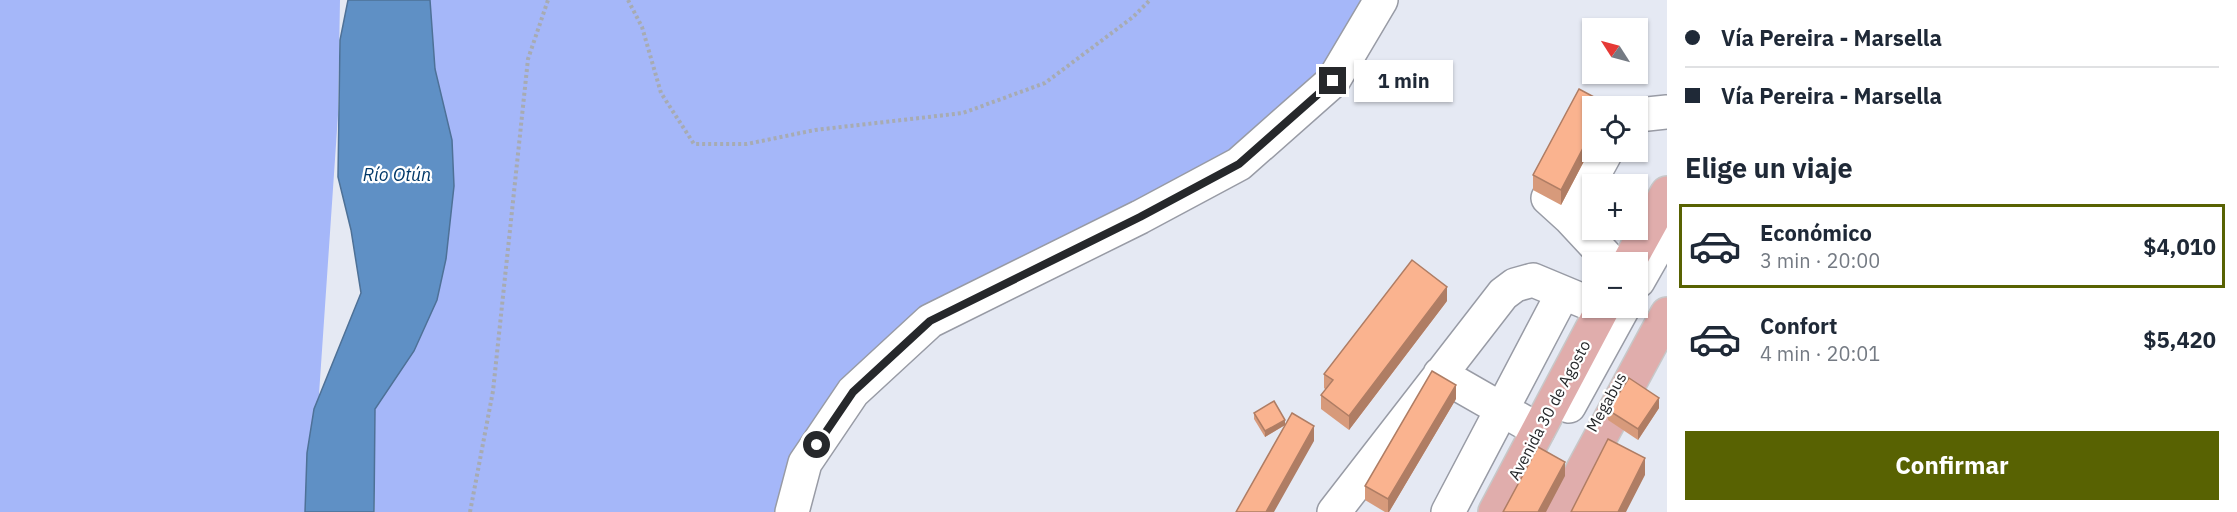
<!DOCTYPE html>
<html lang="es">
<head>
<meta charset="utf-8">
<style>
	:root { --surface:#fff; --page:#f2f2f3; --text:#1f2937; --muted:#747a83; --line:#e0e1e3; --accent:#586202 }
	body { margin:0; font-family:"IBM Plex Sans",sans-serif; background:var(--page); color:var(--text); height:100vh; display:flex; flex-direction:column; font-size:22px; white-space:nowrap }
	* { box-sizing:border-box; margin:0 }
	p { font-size:20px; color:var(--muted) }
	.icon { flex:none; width:33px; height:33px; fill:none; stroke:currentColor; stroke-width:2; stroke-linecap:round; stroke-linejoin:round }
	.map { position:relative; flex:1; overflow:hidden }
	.panel { display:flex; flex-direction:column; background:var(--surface); width:570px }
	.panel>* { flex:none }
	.guide { display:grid; align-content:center; height:132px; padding:0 18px; background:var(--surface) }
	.needle { width:39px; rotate:306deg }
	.controls { position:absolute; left:1582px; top:18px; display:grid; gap:12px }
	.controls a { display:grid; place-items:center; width:66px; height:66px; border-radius:0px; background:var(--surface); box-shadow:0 2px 4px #0004; font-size:30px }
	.end { position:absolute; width:27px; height:27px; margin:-14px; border:8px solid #26282b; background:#fff; box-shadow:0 0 0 3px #fff }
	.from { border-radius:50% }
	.bubble { position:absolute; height:42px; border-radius:0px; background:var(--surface); box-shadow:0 2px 4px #0004; font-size:20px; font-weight:700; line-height:42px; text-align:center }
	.guide b { display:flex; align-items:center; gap:21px; height:57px; font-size:22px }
	.guide b+b { border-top:2px solid var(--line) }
	.guide i { width:15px; height:15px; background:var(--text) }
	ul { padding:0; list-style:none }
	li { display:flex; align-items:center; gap:18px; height:84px; margin:0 12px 9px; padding:0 6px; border:3px solid transparent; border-radius:0px }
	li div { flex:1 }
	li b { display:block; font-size:22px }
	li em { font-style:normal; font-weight:700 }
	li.active { border-color:var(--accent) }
	li>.icon { width:54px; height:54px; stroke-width:1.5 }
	h2 { padding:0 18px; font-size:27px; line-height:72px }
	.action { display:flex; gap:12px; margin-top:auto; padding:12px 18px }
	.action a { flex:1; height:69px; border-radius:0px; background:var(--accent); color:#fff; font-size:24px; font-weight:700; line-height:69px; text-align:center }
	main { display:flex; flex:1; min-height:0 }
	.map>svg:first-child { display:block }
	.forest { fill:#a5b7f9 }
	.water { fill:#5f90c5; stroke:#4e7197; stroke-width:1.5 }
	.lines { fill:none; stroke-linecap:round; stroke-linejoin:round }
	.minor-casing { stroke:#989ba5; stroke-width:36 }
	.major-casing { stroke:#c7c7c8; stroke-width:36 }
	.path { stroke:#a7abb2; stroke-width:4; stroke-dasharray:3 3; stroke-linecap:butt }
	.minor { stroke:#fff; stroke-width:33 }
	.major { stroke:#e0adac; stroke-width:33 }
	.wall { fill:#d79a7b }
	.shaded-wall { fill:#af7d64 }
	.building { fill:#fab38f; stroke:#af7d64; stroke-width:1.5 }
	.route { stroke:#26282b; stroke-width:8 }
	.labels { text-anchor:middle; stroke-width:4.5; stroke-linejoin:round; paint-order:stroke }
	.street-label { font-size:16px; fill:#26282b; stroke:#fff }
	.water-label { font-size:18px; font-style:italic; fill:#003869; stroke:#fff }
</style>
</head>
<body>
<main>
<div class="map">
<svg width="1667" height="512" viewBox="0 0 1667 512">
	<rect width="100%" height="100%" fill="#e5e9f3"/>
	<path class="forest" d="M0 0H340L338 115 311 512H0Z
		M409 0H1377L1352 49 1171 201 971 300 853 392 797 512H375V409Z"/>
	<path class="water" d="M348 0H430L435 69 452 140 454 186 446 259 437 300 414 351 375 409 374 512H305L307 453 314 409 361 293 351 230 338 177 340 40Z"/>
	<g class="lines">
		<defs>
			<path id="minor" d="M1638 115 1667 112
				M1548 198 1570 218 1611 262
				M1570 218 1606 152
				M1638 281 1667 230
				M1440 374 1538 430
				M1569 406 1623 308
				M792 512 805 463 853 392 930 321 1140 217 1239 164 1333 81 1381 0
				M1334 512 1503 294 1515 285 1533 280 1593 305
				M1448 512 1563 293"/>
			<path id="major" d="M1629 262 1667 193
				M1495 512 1603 308
				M1560 512 1667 314"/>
		</defs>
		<use href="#minor" class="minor-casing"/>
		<use href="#major" class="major-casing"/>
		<path class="path" d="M628 0 642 27 661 93 694 144H747L815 130 963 113 1045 83 1133 17 1150 0
			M470 512 493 391 528 59 548 0"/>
		<use href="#minor" class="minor"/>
		<use href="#major" class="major"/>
	</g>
	<path class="wall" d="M1579 89 1607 104V106H1593V144L1561 205 1533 190V175Z
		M1447 301 1349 430 1321 409V395L1326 390 1324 388V374Z
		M1456 399 1389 512H1385L1365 500V486Z
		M1659 408 1638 440 1608 420V410Z
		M1254 413 1285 425 1265 437 1254 419Z"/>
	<path class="shaded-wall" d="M1593 129V144L1561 205V190Z
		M1447 287V301L1349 430V416Z
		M1456 385V399L1389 512H1388V499Z
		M1659 398V408L1638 440V429Z
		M1285 420V425L1265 437V431Z
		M1314 426V441L1274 512H1266Z
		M1645 458V475L1626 512H1618Z
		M1565 462V476L1546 512H1538Z"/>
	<path class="building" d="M1579 89 1607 104 1605 106H1593V129L1561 190 1533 175Z
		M1412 260 1447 287 1349 416 1321 395 1333 380 1324 374Z
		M1432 371 1456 385 1388 499 1365 486Z
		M1629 378 1659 398 1638 429 1608 410Z
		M1274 401 1285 420 1265 431 1254 413Z
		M1292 413 1314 426 1266 512H1236Z
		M1608 439 1645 458 1618 512H1571Z
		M1538 447 1565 462 1538 512H1503Z"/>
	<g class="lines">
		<path class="route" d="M817 445 853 392 930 321 1140 217 1239 164 1333 81"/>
	</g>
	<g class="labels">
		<g class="street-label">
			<text transform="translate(1606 402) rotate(-61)" y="6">Megabus</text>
			<text transform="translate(1549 410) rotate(-62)" y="6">Avenida 30 de Agosto</text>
		</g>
		<g class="water-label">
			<text x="397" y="181">Río Otún</text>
		</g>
	</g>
</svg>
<div class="controls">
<a><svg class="needle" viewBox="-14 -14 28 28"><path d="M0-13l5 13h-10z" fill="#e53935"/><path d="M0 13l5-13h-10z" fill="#747a83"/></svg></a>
<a><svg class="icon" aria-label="locate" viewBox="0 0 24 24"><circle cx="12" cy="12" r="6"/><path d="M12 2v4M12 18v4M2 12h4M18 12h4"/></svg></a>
<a>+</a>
<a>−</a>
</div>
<i class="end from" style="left:817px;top:445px"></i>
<i class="end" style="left:1333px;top:81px"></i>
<div class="bubble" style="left:1354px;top:60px;width:99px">1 min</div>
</div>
<section class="panel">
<div class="guide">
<b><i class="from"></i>Vía Pereira - Marsella</b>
<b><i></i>Vía Pereira - Marsella</b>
</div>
<h2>Elige un viaje</h2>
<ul>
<li class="active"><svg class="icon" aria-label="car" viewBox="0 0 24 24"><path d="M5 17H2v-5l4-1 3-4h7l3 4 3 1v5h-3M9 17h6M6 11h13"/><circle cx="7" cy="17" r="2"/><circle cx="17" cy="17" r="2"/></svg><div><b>Económico</b><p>3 min · 20:00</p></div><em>$4,010</em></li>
<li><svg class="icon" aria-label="car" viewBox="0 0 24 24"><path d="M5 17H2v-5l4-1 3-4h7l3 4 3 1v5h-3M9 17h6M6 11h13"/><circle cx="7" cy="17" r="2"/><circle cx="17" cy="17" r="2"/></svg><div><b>Confort</b><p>4 min · 20:01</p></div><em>$5,420</em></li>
</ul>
<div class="action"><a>Confirmar</a></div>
</section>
</main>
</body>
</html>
